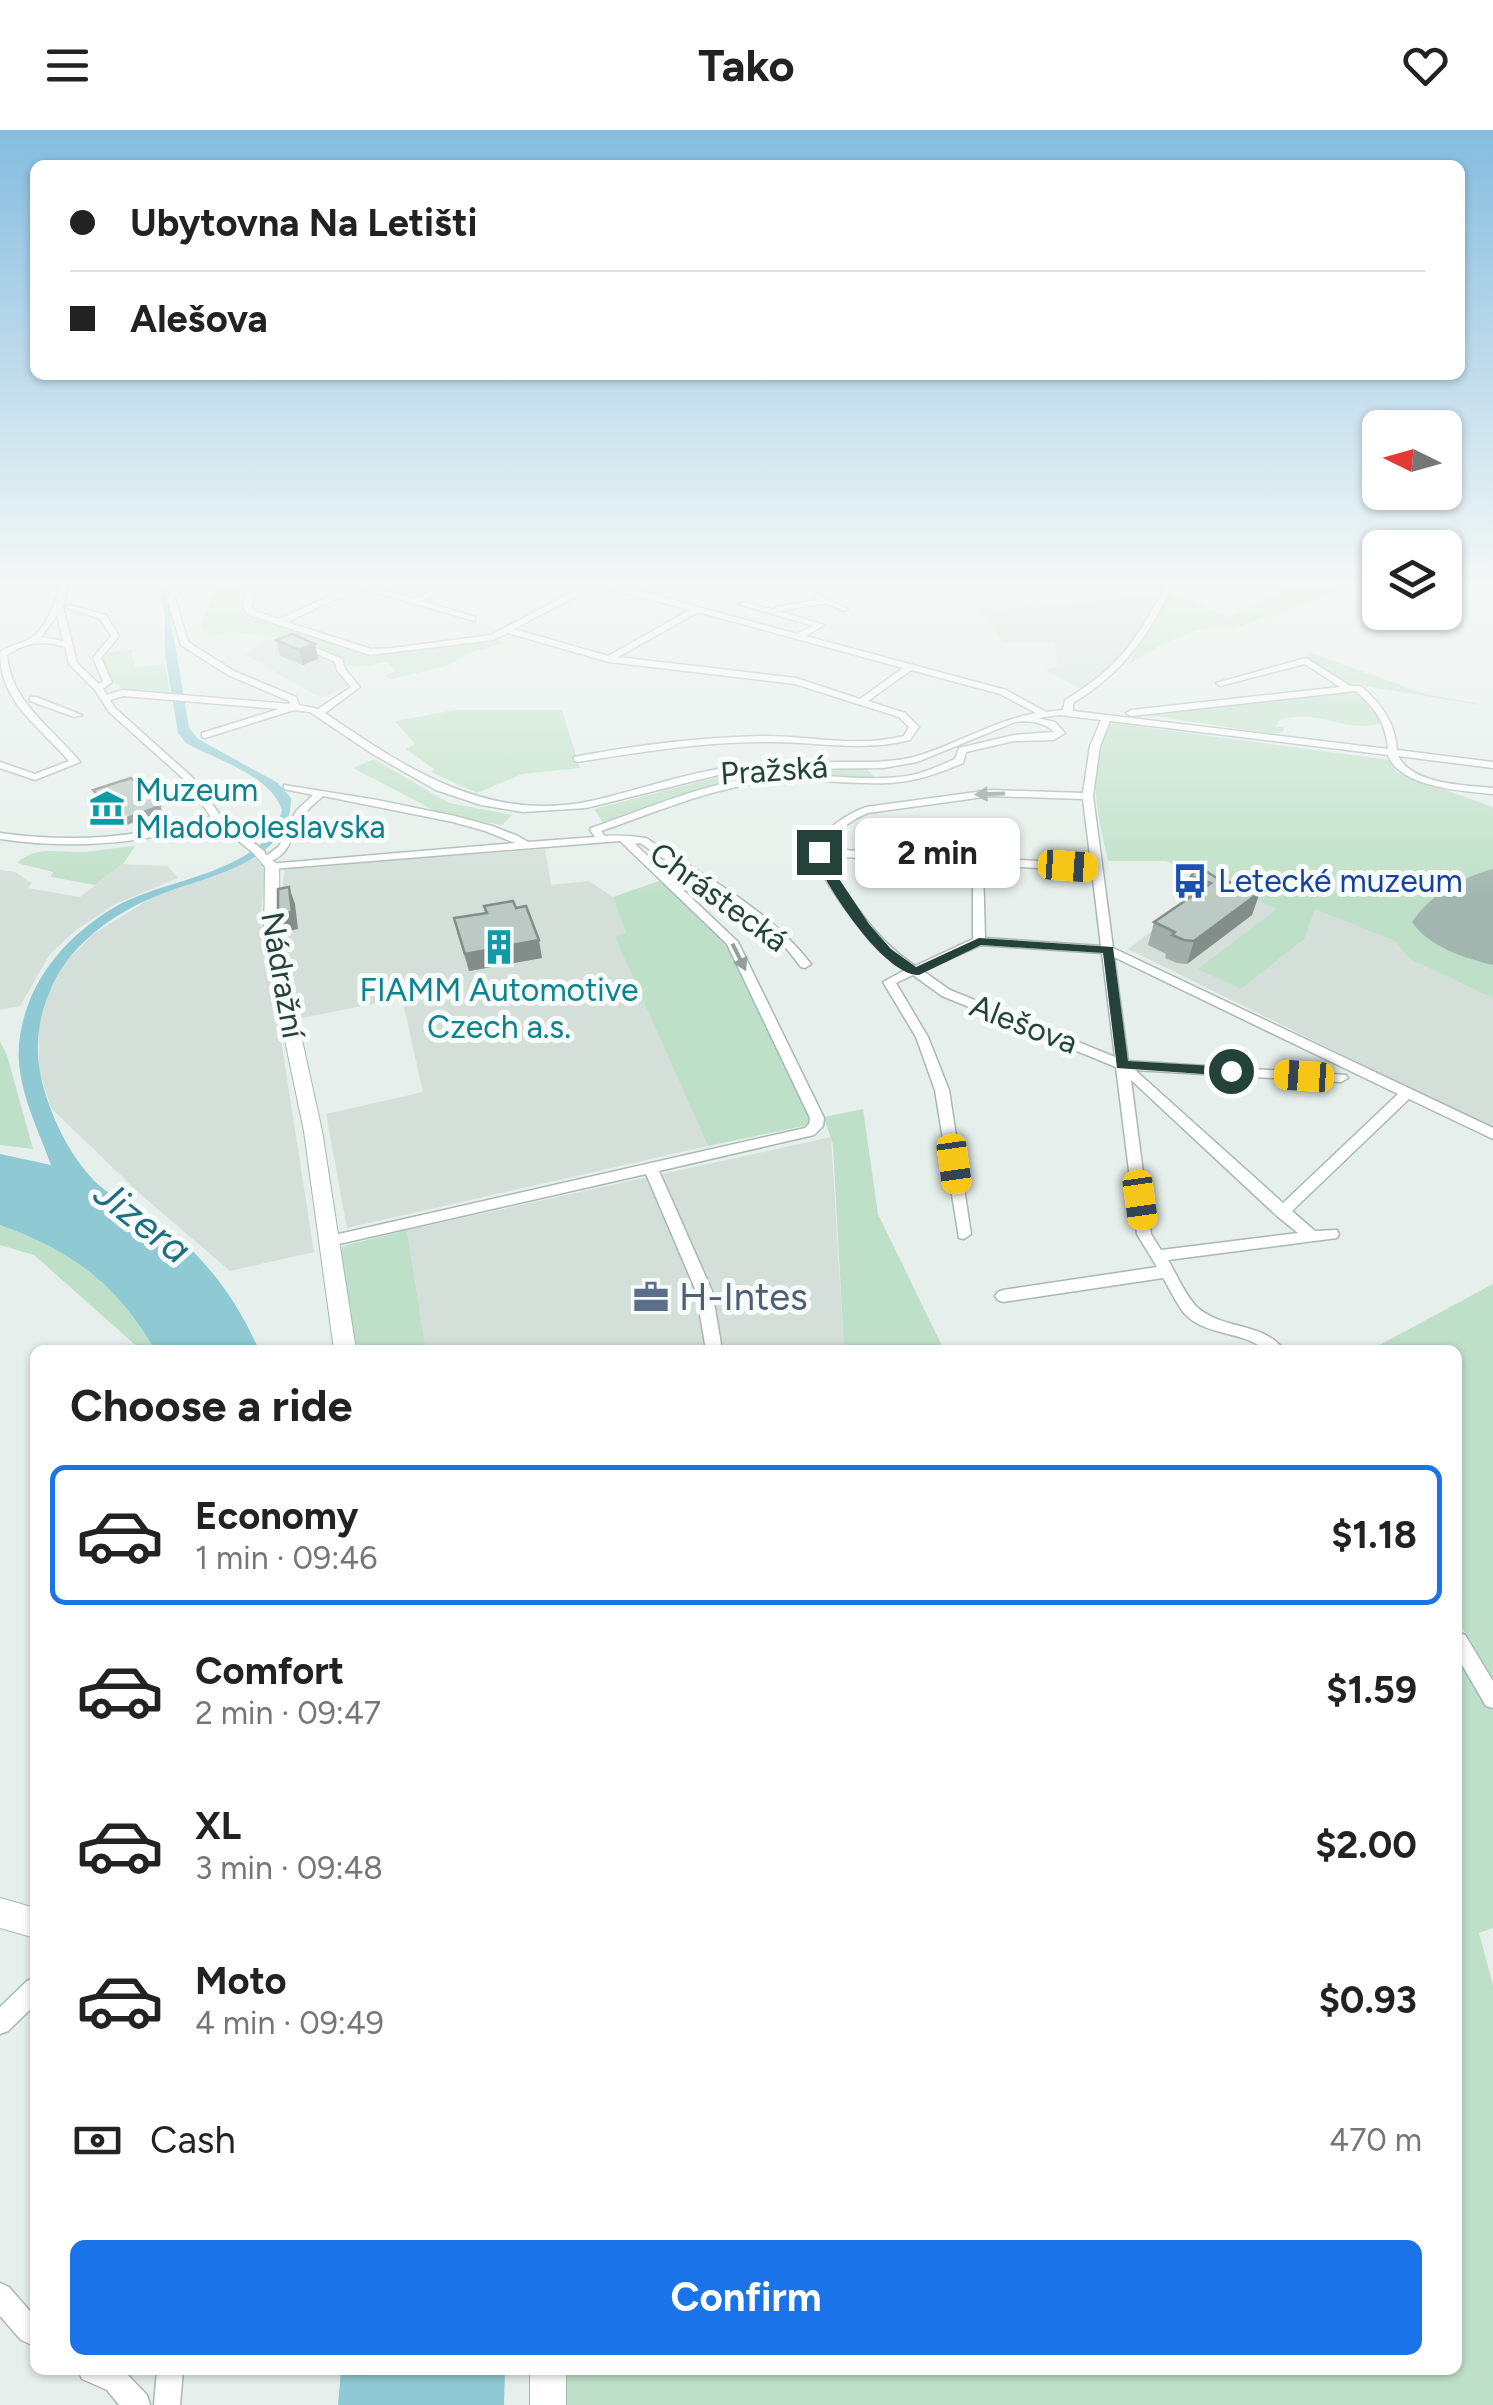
<!DOCTYPE html>
<html lang="en">
<head>
<meta charset="utf-8">
<style>
	:root { --surface:#fff; --page:#f6f6f6; --text:#222; --muted:#767676; --line:#e0e0e0; --accent:#1a73e8 }
	body { margin:0; font-family:Figtree,sans-serif; background:var(--page); color:var(--text); height:100vh; display:flex; flex-direction:column; font-size:38px; white-space:nowrap }
	* { box-sizing:border-box; margin:0 }
	p { font-size:32px; color:var(--muted) }
	.icon { flex:none; width:55px; height:55px; fill:none; stroke:currentColor; stroke-width:2; stroke-linecap:round; stroke-linejoin:round }
	.map { position:relative; flex:1; overflow:hidden }
	.side { position:absolute; left:30px; top:1215px; width:1432px; height:1030px; display:flex; flex-direction:column; background:var(--surface); border-radius:15px; box-shadow:0 2px 8px #0004 }
	.side>* { flex:none }
	.guide { position:absolute; left:30px; top:30px; width:1435px; height:220px; border-radius:15px; box-shadow:0 2px 8px #0004; display:grid; align-content:center; height:220px; padding:0 40px; background:var(--surface) }
	.needle { width:65px; rotate:275deg }
	.buttons { position:absolute; left:1362px; top:280px; display:grid; gap:20px }
	.buttons a { display:grid; place-items:center; width:100px; height:100px; border-radius:15px; background:var(--surface); box-shadow:0 2px 8px #0004; font-size:50px }
	.end { position:absolute; width:45px; height:45px; margin:-22px; border:12px solid #24423a; background:#fff; box-shadow:0 0 0 5px #fff }
	.from { border-radius:50% }
	.bubble { position:absolute; height:70px; border-radius:15px; background:var(--surface); box-shadow:0 2px 8px #0004; font-size:32px; font-weight:700; line-height:70px; text-align:center }
	.car { position:absolute; width:30px; height:60px; margin:-30px -15px; border-radius:12px; box-shadow:0 0 8px 2px #0007; background:linear-gradient(#f5c518 24%,#345 0 40%,#f5c518 0 76%,#345 0 86%,#f5c518 0) }
	.guide b { display:flex; align-items:center; gap:35px; height:95px; font-size:38px }
	.guide b+b { border-top:2px solid var(--line) }
	.guide i { width:25px; height:25px; background:var(--text) }
	ul { padding:0; list-style:none }
	li { display:flex; align-items:center; gap:30px; height:140px; margin:0 20px 15px; padding:0 20px; border:5px solid transparent; border-radius:15px }
	li div { flex:1 }
	li b { display:block; font-size:38px }
	li em { font-style:normal; font-weight:700 }
	li.active { border-color:var(--accent) }
	li>.icon { width:90px; height:90px; stroke-width:1.5 }
	h2 { padding:0 40px; font-size:45px; line-height:120px }
	.pay { display:flex; align-items:center; gap:25px; height:110px; padding:0 40px; font-size:38px }
	.pay p { margin-inline-start:auto }
	.button { display:flex; gap:20px; margin-top:auto; padding:20px 40px }
	.button a { flex:1; height:115px; border-radius:15px; background:var(--accent); color:#fff; font-size:40px; font-weight:700; line-height:115px; text-align:center }
	header { display:flex; justify-content:space-between; align-items:center; height:130px; padding:0 40px; background:var(--surface); font-size:45px; font-weight:700 }
	.map>svg:first-child { display:block }
	.built { fill:#d4dfda }
	.green { fill:#bfe0c8 }
	.water { fill:#8ec9d4 }
	.lines { fill:none; stroke-linecap:round; stroke-linejoin:round }
	.runway { fill:#a2b6b0; fill-rule:evenodd }
	.street-casing { stroke:#a8b8b2; stroke-width:3 }
	.secondary-casing { stroke:#a4bbb3; stroke-width:2 }
	.street { fill:#fff; fill-rule:evenodd }
	.secondary { fill:#fff; fill-rule:evenodd }
	.wall { fill:#a1aea9 }
	.shaded-wall { fill:#838d89 }
	.building { fill:#bbcac4; stroke:#838d89; stroke-width:2.5 }
	.oneway { fill:#92a09c }
	.route { fill:#24423a }
	.labels { text-anchor:middle; stroke-width:10; stroke-linejoin:round; paint-order:stroke }
	.far-street-label { font-size:32px; fill:#24423a; stroke:#f7fbf9 }
	.far-culture-label { font-size:32px; fill:#0d838f; stroke:#f7fbf9; text-anchor:start }
	.far-transit-label { font-size:32px; fill:#164399; stroke:#f7fbf9; text-anchor:start }
	.service-label { font-size:38px; fill:#4e5e75; stroke:#f7fbf9; text-anchor:start }
	.water-label { font-size:40px; font-style:italic; fill:#1c6f80; stroke:#f7fbf9 }
</style>
</head>
<body>
<header><svg class="icon" aria-label="menu" viewBox="0 0 24 24"><path d="M4 6h16M4 12h16M4 18h16"/></svg>Tako<svg class="icon" aria-label="heart" viewBox="0 0 24 24"><path d="M12 20l-8-8c-3-5 5-10 8-4 3-6 11-1 8 4z"/></svg></header>
<div class="map">
<svg width="1493" height="2275" viewBox="0 0 1493 2275">
	<rect width="100%" height="100%" fill="#e6efeb"/>
	<path class="built" d="M1156 466 1123 530 1083 560 1045 540 1057 536 1055 512 1005 513 979 481Z
		M267 509 295 515 339 533 334 537 348 556 321 568 245 525Z
		M1493 697V999L1128 819 1218 751Z
		M545 719 551 755 589 751 613 767 627 804 616 808 708 1016 347 1098 326 984 423 962 402 868 302 888 282 819 281 769 285 738Z
		M255 728 266 738 261 781 314 1122 230 1141 139 1063 51 978 39 940V898L45 872 62 836 92 805 153 767Z
		M123 734 168 736 178 748 115 774 75 801 50 824 20 876 0 880V740L15 742 32 753 28 758 80 767Z
		M831 1007 844 1220H426L407 1100Z"/>
	<path class="green" d="M221 450H247L242 476 251 487 367 524 497 508 504 513 476 521 449 535 392 549 385 546 395 541 387 532 355 537 299 511 232 501 210 507 200 496Z
		M1304 450 1370 451 1232 499C1200 491 1156 517 1129 534L1169 462 1228 487Z
		M131 519 135 537 165 534 170 564C134 561 107 566 101 524Z
		M1309 522 1425 564 1493 577 1365 556 1359 552 1345 555 1307 529Z
		M1352 561 1363 565 1381 593C1346 605 1315 576 1278 591L1277 597H1284L1283 602 1273 604 1142 584Z
		M455 580H562L580 638 522 644 477 663 431 642 434 639 406 619 415 614 395 591Z
		M1113 593 1390 630 1397 643 1493 677V868L1410 829 1395 811 1315 779 1304 809 1241 859 1198 839 1277 779 1166 731H1108C1096 678 1089 655 1106 598Z
		M374 629 449 673 512 685 502 695 443 685 353 638Z
		M867 639 877 650 789 645 721 654 604 694 594 679 738 642Z
		M135 716 123 734 95 755 51 747 53 742 17 733C38 714 60 724 86 722 102 720 119 717 135 716Z
		M662 750 726 814 813 994 708 1016 615 807 626 803 613 767Z
		M0 912 7 925 33 1019 0 1015Z
		M863 979 878 1084 944 1220H844L833 1015 824 987Z
		M0 1095C72 1121 116 1153 155 1220H141L34 1125 0 1115Z
		M407 1100 426 1220H354L340 1124 343 1116Z
		M1493 1154V1548L1458 1491V1220H1370Z
		M1458 1522 1493 1580V1798L1479 1803 1493 1855V2275H564V2240H1458Z"/>
	<path class="water" d="M162 450H172L166 461 189 598 198 609 278 653 291 668C291 735 203 746 154 767 111 785 68 816 50 861 39 886 35 915 40 942 47 981 73 1036 105 1060 130 1078 158 1089 181 1110 217 1143 239 1176 259 1220H155C116 1153 72 1121 0 1095V1024L51 1035C39 1002 22 968 19 933 17 910 23 886 32 865 49 828 79 798 115 777 163 748 266 744 282 680 271 645 216 630 186 613L178 603 165 525V486L158 461Z
		M341 2240H505L504 2275H338Z"/>
	<g class="lines">
		<path class="runway" d="M1493 739V835C1464 828 1429 817 1412 792 1430 765 1462 747 1493 739Z"/>
		<defs>
			<path id="street" d="M61 450H69L63 477 77 533 99 554 103 551 93 528 111 506 100 489 65 477 69 475 106 485 119 506 101 528 112 552 103 559 107 565 122 560 290 574 289 571 228 545 181 515 167 468 180 450H188L175 468 188 512 234 541 296 567 299 575 318 579 351 557 337 540 335 532 295 514 302 512 342 529 345 539 360 557 325 583C407 639 487 693 591 671 635 661 679 645 724 638 762 632 800 633 838 632 863 632 889 633 914 627 956 615 992 591 1036 583L1000 564 911 540 868 571 905 583 919 597 910 610C863 622 819 612 771 612 706 611 641 622 577 632L574 631V627C636 615 702 607 765 606 812 606 857 618 904 606L909 597 899 587 795 554 609 532 508 503 493 510 370 525 249 485 243 477 249 450H257L251 477 255 481 279 489 352 456 337 450 363 452 366 455 414 469 452 450H463L422 471 475 487V491L360 458 287 492 371 519 393 518 491 505 589 453 583 450H600L797 504 813 496 739 474 743 472 774 480 777 477 817 470 813 467 817 465 848 479 844 481 825 473 779 481 824 495 806 506 1006 560 1046 582 1063 580 1065 570C1121 537 1139 507 1168 450H1176C1148 505 1126 541 1073 573V581L1388 619C1386 593 1375 578 1356 561L1131 586 1126 583 1131 580 1340 557 1305 534 1220 556 1216 553 1306 528 1350 556H1361C1382 575 1395 592 1397 620L1493 632V638L1398 626C1413 655 1464 655 1493 658V664C1463 661 1400 658 1388 625L1110 591 1100 616 1093 666 1113 818 1493 998V1009L1409 969 1292 1081 1315 1101 1337 1100 1339 1104 1337 1108 1168 1130C1177 1145 1186 1167 1198 1178 1224 1200 1263 1192 1284 1220H1265C1243 1200 1205 1207 1184 1183 1176 1173 1170 1159 1163 1148L1003 1172 998 1170 995 1166 998 1162 1003 1160 1157 1137 1137 1104 1116 937 942 866 913 845 896 853 928 907 949 960 971 1104 964 1109 959 1108 935 960 916 907 883 852 905 840C897 834 887 828 880 821 866 808 813 739 814 722 814 704 851 682 866 677L991 660 1083 663 1090 616 1101 590 1059 585 1038 588 1055 592 1065 603 1054 610 1014 611 966 622 963 633C939 643 915 652 889 653 847 655 807 647 765 652 708 659 655 683 601 701L605 706C620 705 632 706 646 708 704 746 768 778 811 834L805 838 801 837 786 818 748 784 640 713 635 714 738 812 824 988 823 996 814 1005 659 1041 712 1161 722 1220H706L696 1161 646 1044 330 1116 325 1115 323 1111 330 1106 805 998 809 994 810 988 727 814 620 711 272 739 268 738V734L515 713 485 701 453 692 323 666C317 672 309 677 305 684 292 701 290 731 264 732V728L279 716 296 681 313 665 284 659V655L377 670 455 686 492 696 518 706 528 712 595 707 590 700 591 698C649 678 706 652 767 646 815 641 865 654 912 645 927 642 941 635 955 629L959 618 1014 605 1054 602C1045 592 1028 590 1015 592L917 632 883 638 772 639 722 644 586 678 523 682 481 675 436 660 371 623 310 582 294 580 205 608 202 607V603L279 579 123 566 110 570 115 578 192 647 221 686 265 722V726H257L215 692C143 714 74 720 0 709V703C73 713 140 708 211 687L186 651 109 582 95 560 69 534 65 517C43 510 26 512 7 525 11 573 52 597 80 632L35 650 0 638V632L35 644 69 631C39 596 0 573 0 522 12 514 22 514 31 508 45 500 56 472 60 457L39 464 35 462ZM597 455 690 480 608 526 514 499ZM698 482 903 538 860 569 796 548 618 527ZM57 485 63 511 41 507ZM991 666 1083 669 1091 734 825 719C832 704 852 689 868 683ZM825 726 973 734V809L915 836C873 807 856 776 828 735ZM983 735 1092 741 1101 816 985 808ZM981 815 1102 823 1115 927 950 860 923 841ZM1114 827 1398 964 1283 1073 1135 940 1341 952 1348 948 1346 945 1128 931ZM1131 950 1277 1086 1298 1103 1161 1120 1151 1104Z
				M30 567H36L82 585 74 587 30 571Z
				M1458 1502 1465 1505 1493 1551V1578L1486 1576 1458 1528Z
				M35 1848V1875L8 1901 0 1904V1877L27 1851Z
				M0 2153 9 2157 35 2187V2212L30 2214 21 2210 0 2186Z
				M78 2240 125 2242 147 2265 150 2275H119L107 2260 82 2249Z
				M157 2240H183L180 2275H154Z"/>
			<path id="secondary" d="M261 720 279 736 280 810 322 1001 356 1220H334L304 1001 264 810 265 737 254 724Z
				M0 1768 35 1778V1808L0 1798Z
				M530 2240H566V2275H530Z"/>
		</defs>
		<use href="#street" class="street-casing"/>
		<use href="#secondary" class="secondary-casing"/>
		<use href="#street" class="street"/>
		<use href="#secondary" class="secondary"/>
	</g>
	<path class="wall" d="M276 510 315 514 318 529 303 535 280 526Z
		M93 660 160 676 162 681 119 698 101 687 99 682 108 678 95 665Z
		M1199 737 1252 785 1187 834 1177 833 1165 828 1166 824 1148 815 1154 792 1186 769H1185L1191 746Z
		M484 776 542 828 469 841 458 806 454 788 485 783Z"/>
	<path class="shaded-wall" d="M315 514 318 529 303 535 299 520Z
		M160 676 162 681 119 698 116 692Z
		M289 757 295 774 298 799 284 802 278 785Z
		M1260 762 1252 785 1187 834 1194 811Z
		M539 810 542 828 469 841 465 824Z"/>
	<path class="building" d="M292 504 315 514 299 520 276 510Z
		M131 648 160 676 116 692 99 682 110 677 93 660Z
		M1199 737 1217 748 1260 762 1194 811 1184 810 1172 805 1175 802 1154 792 1211 753 1191 746Z
		M289 757 292 782 278 785V759Z
		M513 771 516 778 526 776 539 810 465 824 454 788 487 783 484 776Z"/>
	<defs><path id="oneway-solid" d="M-6-.8H1V-3.2L6.5 0L1 3.2V.8H-6Z" transform="scale(2.5)"/></defs>
	<g class="oneway">
		<use href="#oneway-solid" transform="translate(990 664) rotate(178)"/>
		<use href="#oneway-solid" transform="translate(739 827) rotate(64)"/>
	</g>
	<linearGradient id="sky" x2="0" y2="1"><stop stop-color="#84bce0"/><stop offset="0.59" stop-color="#f4f8f6"/><stop offset="1" stop-color="#f4f8f6" stop-opacity="0"/></linearGradient>
	<rect width="1493" height="769" fill="url(#sky)"/>
	<path class="route" d="M819 719 869 794 891 819 916 837 979 808 1113 817 1128 931 1231 937 1238 941 1231 946 1117 938 1103 823 981 815 919 845C884 846 823 753 813 722Z"/>
	<defs>
		<symbol id="museum-bare" viewBox="-9 -9 18 18"><path d="M0-6L6-3V-2H-6V-3ZM-5-1h2V3h-2ZM-1-1h2V3h-2ZM3-1h2V3H3ZM-6 4H6V6H-6Z" fill="#0f9aa8" stroke="#f7fbf9" stroke-width="2.5" paint-order="stroke"/></symbol>
		<symbol id="bus-bare" viewBox="-9 -9 18 18"><path d="M-5-6H5V4H4V6H2V4H-2V6H-4V4H-5ZM-3.5-4V0h7V-4ZM-3.5 1.2v1.5H-2V1.2ZM2 1.2v1.5H3.5V1.2Z" fill="#1a4fb4" stroke="#f7fbf9" stroke-width="2.5" paint-order="stroke"/></symbol>
		<symbol id="building-bare" viewBox="-9 -9 18 18"><path d="M-4-6H4V6H1V3H-1V6H-4ZM-2.5-4.3h1.7v1.8h-1.7ZM.8-4.3h1.7v1.8H.8ZM-2.5-1h1.7V.8h-1.7ZM.8-1h1.7V.8H.8Z" fill="#0f9aa8" stroke="#f7fbf9" stroke-width="2.5" paint-order="stroke"/></symbol>
		<symbol id="office-bare" viewBox="-9 -9 18 18"><path d="M-6-3h4V-5.5h4V-3h4V5H-6ZM-1-4.5V-3h2v-1.5ZM-6 0V1H6V0Z" fill="#5c6f8a" stroke="#f7fbf9" stroke-width="2.5" paint-order="stroke"/></symbol>
	</defs>
	<g fill-rule="evenodd">
		<use href="#museum-bare" x="82" y="653" width="50" height="50"/>
		<use href="#bus-bare" x="1165" y="726" width="50" height="50"/>
		<use href="#building-bare" x="474" y="792" width="50" height="50"/>
		<use href="#office-bare" x="626" y="1142" width="50" height="50"/>
	</g>
	<g class="labels">
		<g class="far-street-label">
			<text transform="translate(774 640) rotate(-4)" y="11">Pražská</text>
			<text transform="translate(719 767) rotate(36)" y="11">Chrástecká</text>
			<text transform="translate(283 845) rotate(80)" y="11">Nádražní</text>
			<text transform="translate(1024 894) rotate(21)" y="11">Alešova</text>
		</g>
		<g class="far-culture-label">
			<text x="135" y="671">Muzeum<tspan x="135" dy="37">Mladoboleslavska</tspan></text>
			<text x="499" y="871" text-anchor="middle">FIAMM Automotive<tspan x="499" dy="37">Czech a.s.</tspan></text>
		</g>
		<g class="far-transit-label">
			<text x="1218" y="762">Letecké muzeum</text>
		</g>
		<g class="service-label">
			<text x="679" y="1180">H-Intes</text>
		</g>
		<g class="water-label">
			<text transform="translate(143 1091) rotate(38)" y="14">Jizera</text>
		</g>
	</g>
</svg>
<div class="buttons">
<a><svg class="needle" viewBox="-14 -14 28 28"><path d="M0-13l5 13h-10z" fill="#e53935"/><path d="M0 13l5-13h-10z" fill="#767676"/></svg></a>
<a><svg class="icon" aria-label="layers" viewBox="0 0 24 24"><path d="M12 4l9 5-9 5-9-5zM3 14l9 5 9-5"/></svg></a>
</div>
<i class="end from" style="left:1231px;top:941px"></i>
<i class="end" style="left:819px;top:722px"></i>
<div class="bubble" style="left:855px;top:688px;width:165px">2 min</div>
<i class="car" style="left:1068px;top:736px;rotate:94deg"></i>
<i class="car" style="left:1304px;top:946px;rotate:274deg"></i>
<i class="car" style="left:954px;top:1034px;rotate:172deg"></i>
<i class="car" style="left:1140px;top:1070px;rotate:172deg"></i>
<div class="guide">
<b><i class="from"></i>Ubytovna Na Letišti</b>
<b><i></i>Alešova</b>
</div>
<section class="side">
<h2>Choose a ride</h2>
<ul>
<li class="active"><svg class="icon" aria-label="car" viewBox="0 0 24 24"><path d="M5 17H2v-5l4-1 3-4h7l3 4 3 1v5h-3M9 17h6M6 11h13"/><circle cx="7" cy="17" r="2"/><circle cx="17" cy="17" r="2"/></svg><div><b>Economy</b><p>1 min · 09:46</p></div><em>$1.18</em></li>
<li><svg class="icon" aria-label="car" viewBox="0 0 24 24"><path d="M5 17H2v-5l4-1 3-4h7l3 4 3 1v5h-3M9 17h6M6 11h13"/><circle cx="7" cy="17" r="2"/><circle cx="17" cy="17" r="2"/></svg><div><b>Comfort</b><p>2 min · 09:47</p></div><em>$1.59</em></li>
<li><svg class="icon" aria-label="car" viewBox="0 0 24 24"><path d="M5 17H2v-5l4-1 3-4h7l3 4 3 1v5h-3M9 17h6M6 11h13"/><circle cx="7" cy="17" r="2"/><circle cx="17" cy="17" r="2"/></svg><div><b>XL</b><p>3 min · 09:48</p></div><em>$2.00</em></li>
<li><svg class="icon" aria-label="car" viewBox="0 0 24 24"><path d="M5 17H2v-5l4-1 3-4h7l3 4 3 1v5h-3M9 17h6M6 11h13"/><circle cx="7" cy="17" r="2"/><circle cx="17" cy="17" r="2"/></svg><div><b>Moto</b><p>4 min · 09:49</p></div><em>$0.93</em></li>
</ul>
<div class="pay"><svg class="icon" aria-label="cash" viewBox="0 0 24 24"><path d="M3 7h18v10H3z"/><circle cx="12" cy="12" r="2"/></svg>Cash<p>470 m</p></div>
<div class="button"><a>Confirm</a></div>
</section>
</div>
</body>
</html>
